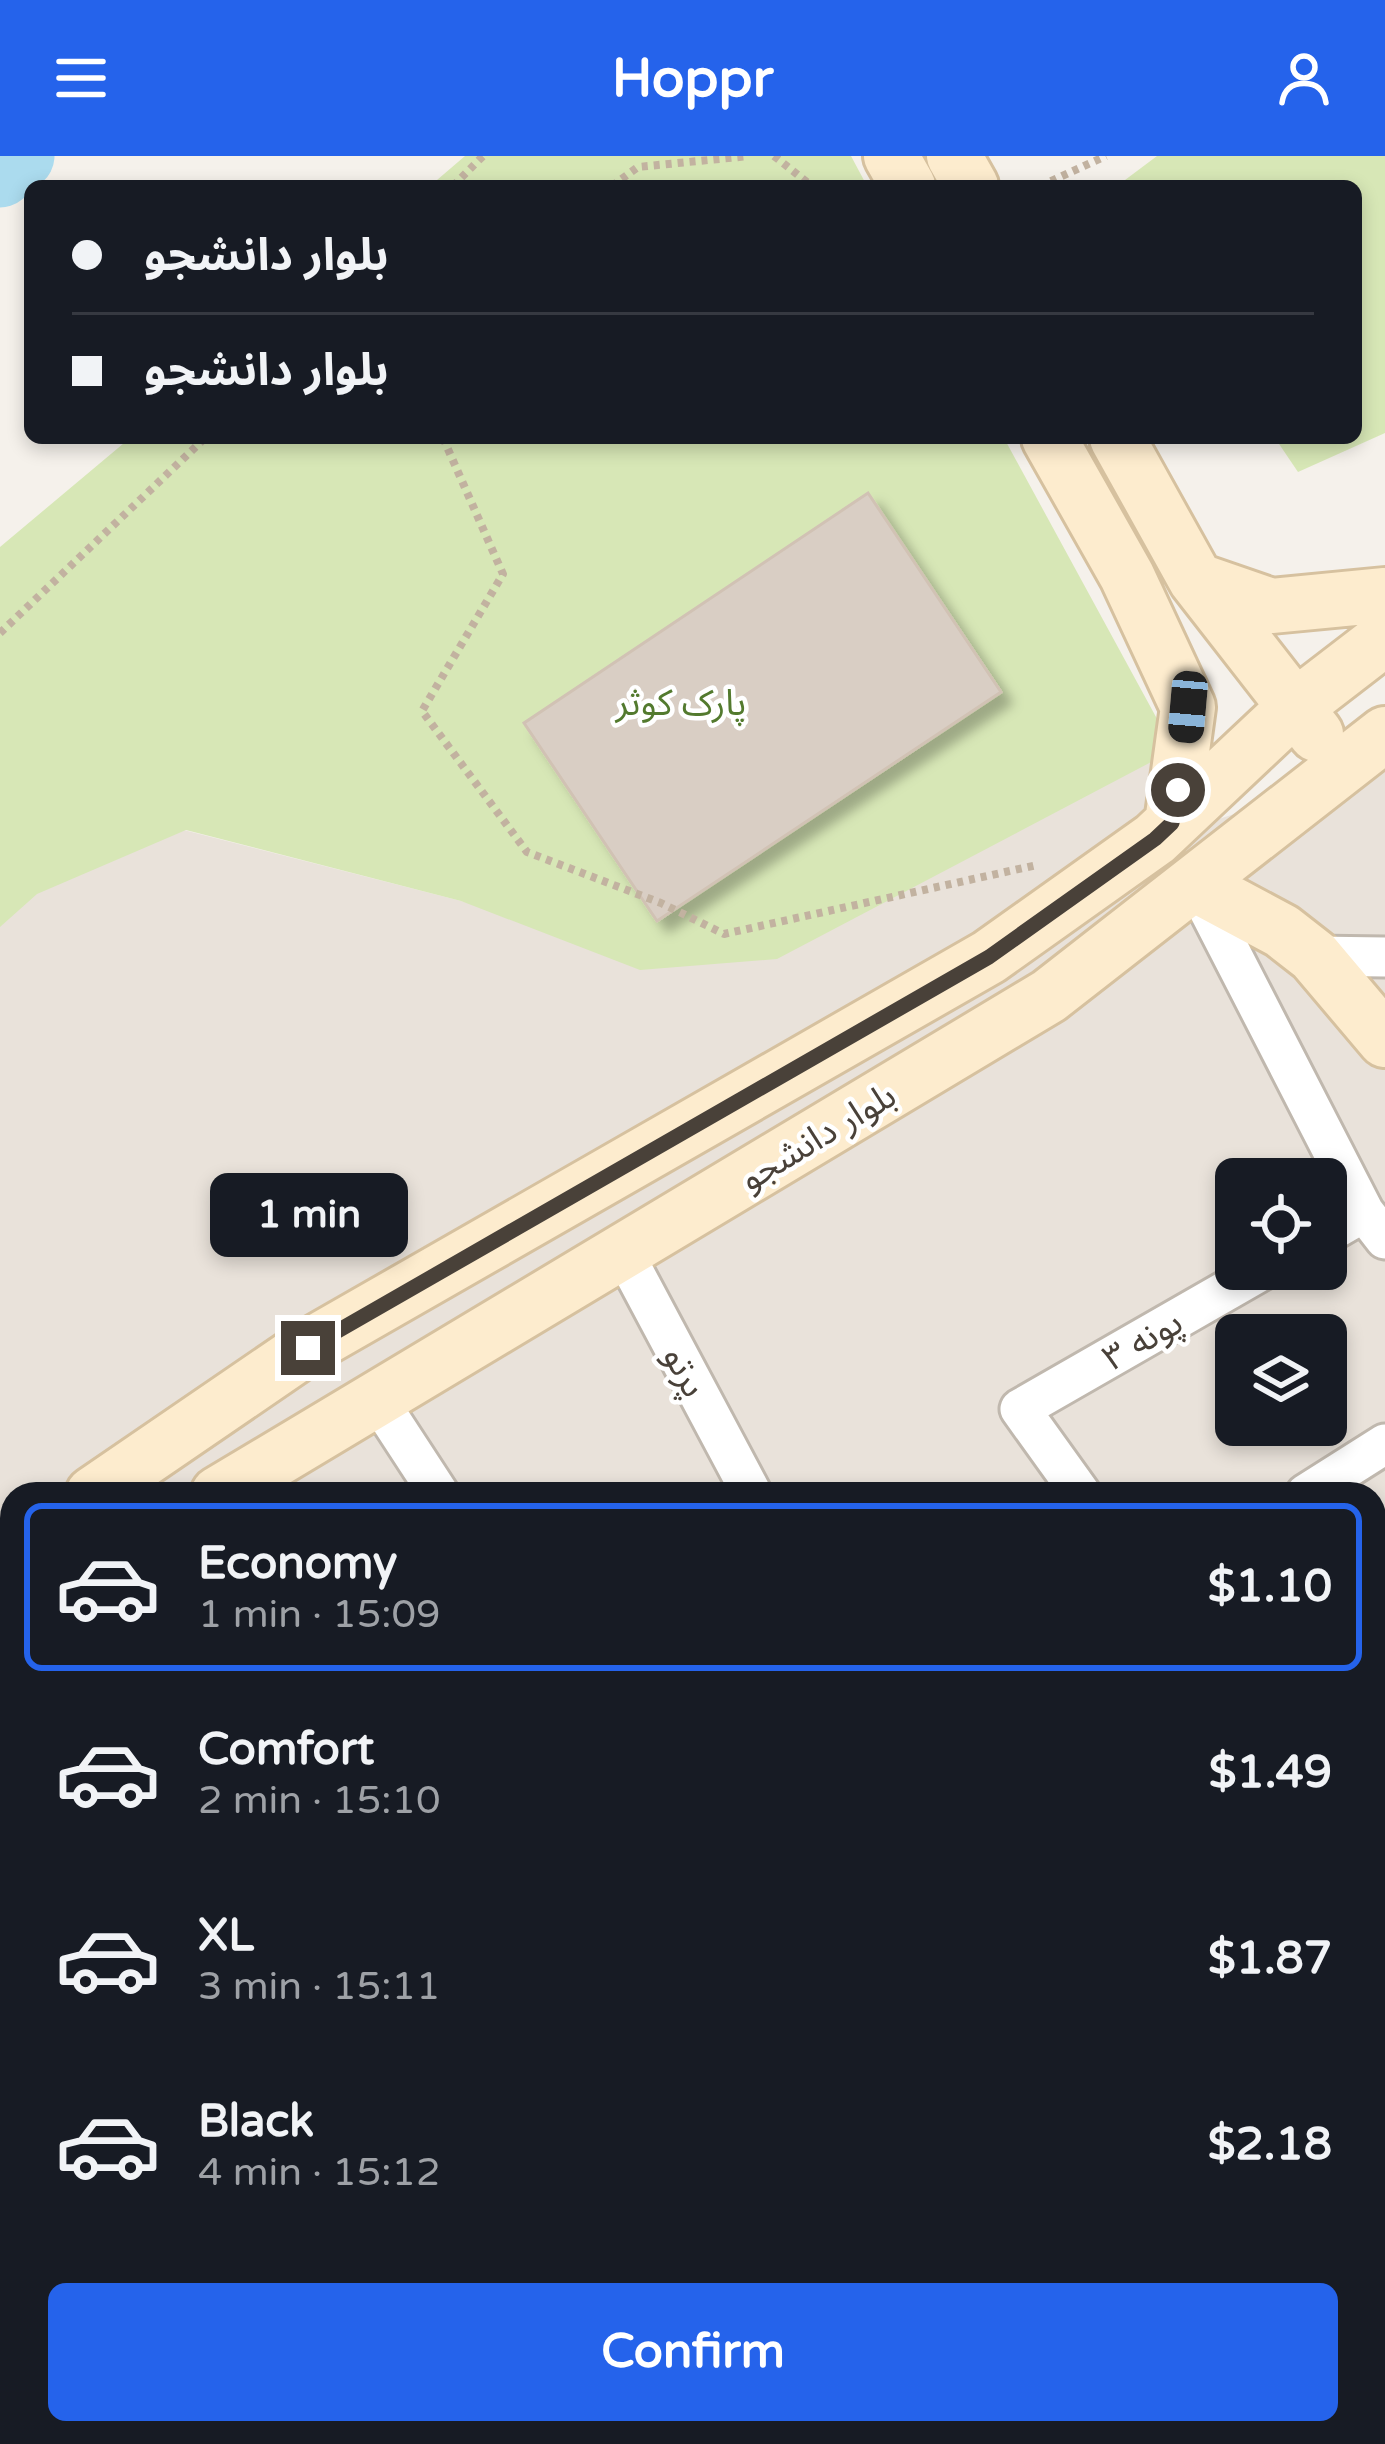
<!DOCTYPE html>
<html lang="en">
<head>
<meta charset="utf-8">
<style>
	:root { --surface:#171b24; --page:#242831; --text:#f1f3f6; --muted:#9ea1a6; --line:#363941; --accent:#2563eb }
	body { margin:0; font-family:"Varela Round","Noto Sans Arabic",sans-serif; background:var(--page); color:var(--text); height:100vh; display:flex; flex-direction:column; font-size:45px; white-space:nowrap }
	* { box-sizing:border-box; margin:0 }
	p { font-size:39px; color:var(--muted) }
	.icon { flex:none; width:66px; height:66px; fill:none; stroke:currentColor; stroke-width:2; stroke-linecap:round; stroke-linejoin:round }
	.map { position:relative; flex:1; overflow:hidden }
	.sheet { position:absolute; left:0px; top:1326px; width:1386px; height:963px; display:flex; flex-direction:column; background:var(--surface); border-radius:36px 36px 0 0; box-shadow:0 6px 18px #0003 }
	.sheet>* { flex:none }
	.top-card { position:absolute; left:24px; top:24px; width:1338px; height:264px; border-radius:18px; box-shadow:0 6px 18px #0003; display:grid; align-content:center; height:264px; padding:0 48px; background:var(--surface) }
	.controls { position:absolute; left:1215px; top:1002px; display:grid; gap:24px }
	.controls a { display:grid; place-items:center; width:132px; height:132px; border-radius:18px; background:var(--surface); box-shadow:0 6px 18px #0003; font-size:60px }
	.end { position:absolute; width:54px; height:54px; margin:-27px; border:15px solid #494139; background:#fff; box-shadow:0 0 0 6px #fff }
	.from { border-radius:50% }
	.bubble { position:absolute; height:84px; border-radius:18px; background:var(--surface); box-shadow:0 6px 18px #0003; font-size:39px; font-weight:700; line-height:84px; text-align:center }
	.car { position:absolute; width:36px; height:72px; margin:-36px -18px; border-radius:15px; box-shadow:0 0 9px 3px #0007; background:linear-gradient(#222 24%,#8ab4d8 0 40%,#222 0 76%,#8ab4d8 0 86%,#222 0) }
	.top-card b { display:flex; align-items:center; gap:42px; height:114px; font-size:45px }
	.top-card b+b { border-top:3px solid var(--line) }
	.top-card i { width:30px; height:30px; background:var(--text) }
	ul { padding:21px 0 0; list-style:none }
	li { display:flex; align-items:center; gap:36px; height:168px; margin:0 24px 18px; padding:0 24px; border:6px solid transparent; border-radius:18px }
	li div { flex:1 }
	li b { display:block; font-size:45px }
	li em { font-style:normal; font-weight:700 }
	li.active { border-color:var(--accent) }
	li>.icon { width:108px; height:108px; stroke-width:1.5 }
	.action { display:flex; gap:24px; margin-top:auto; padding:24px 48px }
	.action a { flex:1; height:138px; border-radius:18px; background:var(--accent); color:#fff; font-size:48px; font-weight:700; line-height:138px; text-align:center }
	header { display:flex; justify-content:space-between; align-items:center; height:156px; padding:0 48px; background:var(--accent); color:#fff; font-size:54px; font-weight:700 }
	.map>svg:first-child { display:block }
	.residential { fill:#e9e2da; fill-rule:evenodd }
	.green { fill:#d7e7b6 }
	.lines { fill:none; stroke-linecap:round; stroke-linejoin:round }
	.river { stroke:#abdbee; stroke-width:69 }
	.building { fill:#d9cec4; stroke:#d1c2b4; stroke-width:3; filter:url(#shadow) }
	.minor-casing { stroke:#c0b8ae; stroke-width:45 }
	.tertiary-casing { stroke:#c0b8ae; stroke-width:54 }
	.secondary-casing { stroke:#d6c19f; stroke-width:60 }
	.path { stroke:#c2b2a0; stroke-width:8; stroke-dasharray:6 6; stroke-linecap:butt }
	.minor { stroke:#fff; stroke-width:39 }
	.tertiary { stroke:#fff; stroke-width:48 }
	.secondary { stroke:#fdecce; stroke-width:54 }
	.route { stroke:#494139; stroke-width:15 }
	.labels { text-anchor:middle; stroke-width:9; stroke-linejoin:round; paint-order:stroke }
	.park-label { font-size:36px; fill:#537a2e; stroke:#fff }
	.street-label { font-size:36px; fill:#494139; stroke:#fff }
</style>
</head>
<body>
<header><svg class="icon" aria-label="menu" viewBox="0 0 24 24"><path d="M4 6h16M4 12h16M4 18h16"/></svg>Hoppr<svg class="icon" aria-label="person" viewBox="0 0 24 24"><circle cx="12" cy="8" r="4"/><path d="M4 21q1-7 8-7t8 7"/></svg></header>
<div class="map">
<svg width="1385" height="2288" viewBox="0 0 1385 2288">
	<defs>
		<filter id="shadow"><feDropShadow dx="11" dy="11" stdDeviation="6" flood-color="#0004"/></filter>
	</defs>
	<rect width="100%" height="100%" fill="#f5f1eb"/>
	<path class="residential" d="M1174 594 1156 683 1385 610V2288H0V627L707 808ZM1236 1023H1326V1113H1236ZM1236 1179H1326V1269H1236ZM12 1338H1374V2277H12Z"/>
	<path class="green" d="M465 0H851L867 30H430Z
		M1157 0H1385V277L1298 316 1275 282H1356V30H1117Z
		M130 282H1004L1174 594 777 803 640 814 461 745 186 674 37 738 0 771V391Z"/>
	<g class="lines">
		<path class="river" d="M0 17 20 0"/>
	</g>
	<path class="building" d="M868 337 1001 536 657 765 524 567Z"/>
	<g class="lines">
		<defs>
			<path id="minor" d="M1196 729 1364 1056 1385 1083
				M1314 800 1385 801
				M1326 1078 1364 1056
				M621 1092 752 1338
				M377 1243 439 1338
				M1081 1338 1020 1253 1264 1113
				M1306 1338 1385 1288
				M1374 1619 1385 1611
				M0 1656 12 1704
				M1374 1743 1385 1759
				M1374 1829 1385 1823
				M0 1915 12 1911
				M0 2211 12 2209
				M50 2277 51 2288"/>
			<path id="tertiary" d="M1374 2128 1385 2106
				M1374 2217 1385 2223
				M1280 2288 1287 2277"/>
			<path id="secondary" d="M891 0 908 30
				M954 0 971 30
				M1049 282 1127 420 1188 551 1172 667
				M1117 282 1196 424 1316 578
				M1196 424 1271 450 1385 439
				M1196 729 1282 775 1314 800 1385 884
				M93 1338 308 1191 989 801 1155 683 1294 552 1385 482
				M218 1338 1049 840 1385 578
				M0 1401 12 1393
				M0 1480 12 1470"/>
		</defs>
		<use href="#minor" class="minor-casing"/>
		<use href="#tertiary" class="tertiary-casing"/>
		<use href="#secondary" class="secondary-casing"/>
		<path class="path" d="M774 0 812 30
			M453 30 483 0
			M612 30 638 11 749 0
			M1040 30 1106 0
			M443 282 503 418 422 555 527 696 661 747 724 778 1037 709
			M0 477 205 282"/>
		<use href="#minor" class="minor"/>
		<use href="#tertiary" class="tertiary"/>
		<use href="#secondary" class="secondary"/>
	</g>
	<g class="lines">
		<path class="route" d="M308 1192 989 801 1155 683 1172 667 1178 634"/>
	</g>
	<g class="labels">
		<g class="park-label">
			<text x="681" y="559">پارک کوثر</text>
		</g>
		<g class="street-label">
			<text transform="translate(817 980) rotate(-31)" y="13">بلوار دانشجو</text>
			<text transform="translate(1142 1183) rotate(-30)" y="13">پونه ۳</text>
			<text transform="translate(686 1215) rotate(62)" y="13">پرتو</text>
		</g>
	</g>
</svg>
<div class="controls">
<a><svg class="icon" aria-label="locate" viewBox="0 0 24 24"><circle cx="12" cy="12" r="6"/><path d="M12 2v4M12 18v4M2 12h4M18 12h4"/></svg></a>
<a><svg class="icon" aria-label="layers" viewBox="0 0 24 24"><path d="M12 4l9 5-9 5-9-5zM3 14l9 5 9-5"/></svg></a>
</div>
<i class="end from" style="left:1178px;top:634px"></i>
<i class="end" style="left:308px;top:1192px"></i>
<div class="bubble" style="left:210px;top:1017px;width:198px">1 min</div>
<i class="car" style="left:1188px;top:551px;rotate:185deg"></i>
<div class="top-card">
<b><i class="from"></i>بلوار دانشجو</b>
<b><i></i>بلوار دانشجو</b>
</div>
<section class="sheet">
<ul>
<li class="active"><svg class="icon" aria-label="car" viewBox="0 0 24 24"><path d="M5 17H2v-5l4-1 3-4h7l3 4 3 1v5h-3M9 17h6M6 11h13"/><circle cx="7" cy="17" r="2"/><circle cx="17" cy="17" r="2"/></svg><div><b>Economy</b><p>1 min · 15:09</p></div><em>$1.10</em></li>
<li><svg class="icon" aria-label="car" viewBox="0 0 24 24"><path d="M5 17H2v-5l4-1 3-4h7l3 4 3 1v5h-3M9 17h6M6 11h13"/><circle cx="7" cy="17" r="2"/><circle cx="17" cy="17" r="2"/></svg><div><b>Comfort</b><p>2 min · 15:10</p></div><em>$1.49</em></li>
<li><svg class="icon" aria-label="car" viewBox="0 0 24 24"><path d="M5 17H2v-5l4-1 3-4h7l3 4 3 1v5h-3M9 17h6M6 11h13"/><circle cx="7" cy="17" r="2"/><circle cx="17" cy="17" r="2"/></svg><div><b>XL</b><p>3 min · 15:11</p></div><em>$1.87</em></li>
<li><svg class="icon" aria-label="car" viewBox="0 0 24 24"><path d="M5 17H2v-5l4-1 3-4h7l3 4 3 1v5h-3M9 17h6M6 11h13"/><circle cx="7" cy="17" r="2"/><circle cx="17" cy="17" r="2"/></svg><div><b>Black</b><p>4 min · 15:12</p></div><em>$2.18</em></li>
</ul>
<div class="action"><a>Confirm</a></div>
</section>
</div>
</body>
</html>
